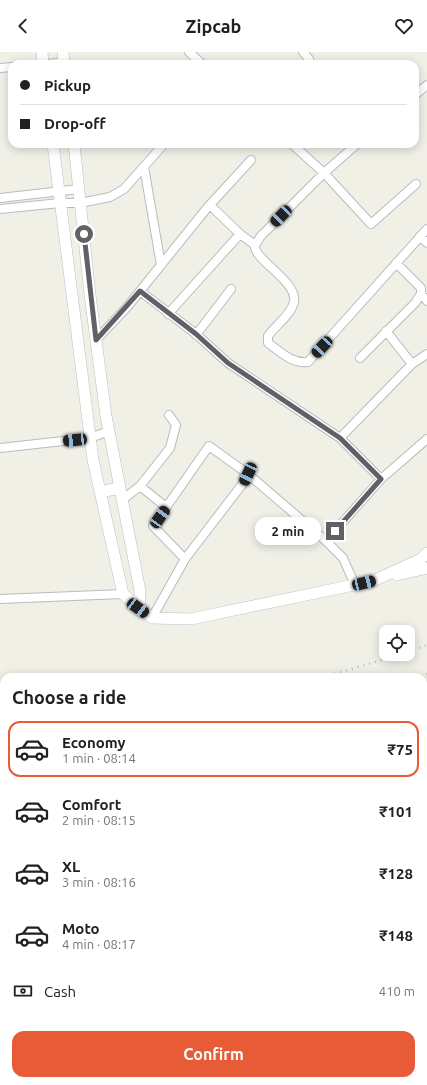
<!DOCTYPE html>
<html lang="en">
<head>
<meta charset="utf-8">
<style>
	:root { --surface:#fff; --page:#f6f6f6; --text:#202124; --muted:#757577; --line:#e0e0e0; --accent:#e75b37 }
	body { margin:0; font-family:Ubuntu,sans-serif; background:var(--page); color:var(--text); height:100vh; display:flex; flex-direction:column; font-size:15px; white-space:nowrap }
	* { box-sizing:border-box; margin:0 }
	p { font-size:13px; color:var(--muted) }
	.icon { flex:none; width:22px; height:22px; fill:none; stroke:currentColor; stroke-width:2; stroke-linecap:round; stroke-linejoin:round }
	.map { position:relative; flex:1; overflow:hidden }
	.details { position:absolute; left:0px; top:621px; width:427px; height:412px; display:flex; flex-direction:column; background:var(--surface); border-radius:12px 12px 0 0; box-shadow:0 2px 10px #0003 }
	.details>* { flex:none }
	.hud { position:absolute; left:8px; top:8px; width:411px; height:88px; border-radius:12px; box-shadow:0 2px 10px #0003; display:grid; align-content:center; height:88px; padding:0 12px; background:var(--surface) }
	.controls { position:absolute; left:379px; top:573px; display:grid; gap:8px }
	.controls a { display:grid; place-items:center; width:36px; height:36px; border-radius:8px; background:var(--surface); box-shadow:0 2px 10px #0003; font-size:20px }
	.end { position:absolute; width:18px; height:18px; margin:-9px; border:5px solid #5f6167; background:#fff; box-shadow:0 0 0 2px #fff }
	.from { border-radius:50% }
	.bubble { position:absolute; height:28px; border-radius:12px; background:var(--surface); box-shadow:0 2px 10px #0003; font-size:13px; font-weight:600; line-height:28px; text-align:center }
	.car { position:absolute; width:12px; height:24px; margin:-12px -6px; border-radius:5px; box-shadow:0 0 3px 1px #0007; background:linear-gradient(#222 24%,#8ab4d8 0 40%,#222 0 76%,#8ab4d8 0 86%,#222 0) }
	.hud b { display:flex; align-items:center; gap:14px; height:38px; font-size:15px }
	.hud b+b { border-top:1px solid var(--line) }
	.hud i { width:10px; height:10px; background:var(--text) }
	ul { padding:0; list-style:none }
	li { display:flex; align-items:center; gap:12px; height:56px; margin:0 8px 6px; padding:0 4px; border:2px solid transparent; border-radius:12px }
	li div { flex:1 }
	li b { display:block; font-size:15px }
	li em { font-style:normal; font-weight:600 }
	li.selected { border-color:var(--accent) }
	li>.icon { width:36px; height:36px; stroke-width:1.5 }
	h2 { padding:0 12px; font-size:18px; line-height:48px }
	.pay { display:flex; align-items:center; gap:10px; height:44px; padding:0 12px; font-size:15px }
	.pay p { margin-inline-start:auto }
	.action { display:flex; gap:8px; margin-top:auto; padding:8px 12px }
	.action a { flex:1; height:46px; border-radius:12px; background:var(--accent); color:#fff; font-size:16px; font-weight:600; line-height:46px; text-align:center }
	header { display:flex; justify-content:space-between; align-items:center; height:52px; padding:0 12px; background:var(--surface); font-size:18px; font-weight:600 }
	.map>svg:first-child { display:block }
	.lines { fill:none; stroke-linecap:round; stroke-linejoin:round }
	.lane-casing { stroke:#b9bbc0; stroke-width:5.5 }
	.street-casing { stroke:#b9bbc0; stroke-width:10 }
	.secondary-casing { stroke:#bcbec4; stroke-width:12 }
	.lane { stroke:#fff; stroke-width:4 }
	.street { stroke:#fff; stroke-width:8 }
	.secondary { stroke:#fff; stroke-width:11 }
	.rail { stroke:#b7b8b8; stroke-width:2.5; stroke-dasharray:1 5; stroke-linecap:butt }
	.route { stroke:#5f6167; stroke-width:5 }
</style>
</head>
<body>
<header><svg class="icon" aria-label="back" viewBox="0 0 24 24"><path d="M15 5l-7 7 7 7"/></svg>Zipcab<svg class="icon" aria-label="heart" viewBox="0 0 24 24"><path d="M12 20l-8-8c-3-5 5-10 8-4 3-6 11-1 8 4z"/></svg></header>
<div class="map">
<svg width="427" height="1033" viewBox="0 0 427 1033">
	<rect width="100%" height="100%" fill="#f0f0e7"/>
	<g class="lines">
		<defs>
			<path id="lane" d="M0 744 4 754
				M0 780 4 778"/>
			<path id="street" d="M189 0 202 12
				M303 0 309 7
				M49 12 64 10
				M0 16 12 15
				M415 43 427 33
				M292 92 324 121 371 172 416 132
				M357 92 324 121 260 185C259 188 256 191 255 193 252 207 298 229 294 250 291 263 275 274 268 284V291C281 300 292 312 308 310L427 177
				M144 115 161 213
				M0 146 79 137
				M210 153 240 182
				M0 157 60 151H80L110 145 124 137 164 92
				M420 184 427 191
				M140 239 196 282 228 311 340 386 381 427
				M421 242 427 249
				M168 262 240 182 255 193
				M386 279 412 312
				M196 283 231 237
				M96 288 128 254 207 156 251 108
				M360 306 415 251 421 242V236L396 211
				M340 386 412 312 427 302
				M0 396 90 386 109 379
				M140 434 166 455
				M122 448 140 434 170 396 176 373 169 363
				M326 489 381 427 427 387
				M185 507 153 474 209 394 248 422 326 489 343 506 355 533
				M0 547 123 542
				M152 566 185 507 244 430 248 422
				M423 688 427 686
				M423 763 427 766
				M0 879 4 877
				M0 952 4 955
				M0 988 4 983
				M423 1008 427 1003
				M90 1029 95 1033
				M71 1033 75 1029
				M168 1033 171 1029
				M403 1033 407 1029"/>
			<path id="secondary" d="M42 0 43 12
				M63 0 64 12
				M53 92 93 408 123 542 152 566 191 567 373 529 421 507 427 501
				M74 92 90 243 106 364 140 539 139 556
				M100 440 120 436
				M397 523 427 516"/>
		</defs>
		<use href="#lane" class="lane-casing"/>
		<use href="#street" class="street-casing"/>
		<use href="#secondary" class="secondary-casing"/>
		<use href="#lane" class="lane"/>
		<use href="#street" class="street"/>
		<use href="#secondary" class="secondary"/>
		<path class="rail" d="M408 600 427 593
			M323 625 403 602
			M421 625 427 622
			M0 660H4
			M0 821 4 819
			M0 828 4 826"/>
	</g>
	<g class="lines">
		<path class="route" d="M84 182 96 288 140 239 196 282 228 311 340 386 381 427 335 479"/>
	</g>
</svg>
<div class="controls">
<a><svg class="icon" aria-label="locate" viewBox="0 0 24 24"><circle cx="12" cy="12" r="6"/><path d="M12 2v4M12 18v4M2 12h4M18 12h4"/></svg></a>
</div>
<i class="end from" style="left:84px;top:182px"></i>
<i class="end" style="left:335px;top:479px"></i>
<div class="bubble" style="left:255px;top:465px;width:66px">2 min</div>
<i class="car" style="left:281px;top:164px;rotate:225deg"></i>
<i class="car" style="left:322px;top:295px;rotate:223deg"></i>
<i class="car" style="left:75px;top:388px;rotate:264deg"></i>
<i class="car" style="left:248px;top:422px;rotate:205deg"></i>
<i class="car" style="left:160px;top:465px;rotate:35deg"></i>
<i class="car" style="left:364px;top:531px;rotate:77deg"></i>
<i class="car" style="left:138px;top:556px;rotate:126deg"></i>
<div class="hud">
<b><i class="from"></i>Pickup</b>
<b><i></i>Drop-off</b>
</div>
<section class="details">
<h2>Choose a ride</h2>
<ul>
<li class="selected"><svg class="icon" aria-label="car" viewBox="0 0 24 24"><path d="M5 17H2v-5l4-1 3-4h7l3 4 3 1v5h-3M9 17h6M6 11h13"/><circle cx="7" cy="17" r="2"/><circle cx="17" cy="17" r="2"/></svg><div><b>Economy</b><p>1 min · 08:14</p></div><em>₹75</em></li>
<li><svg class="icon" aria-label="car" viewBox="0 0 24 24"><path d="M5 17H2v-5l4-1 3-4h7l3 4 3 1v5h-3M9 17h6M6 11h13"/><circle cx="7" cy="17" r="2"/><circle cx="17" cy="17" r="2"/></svg><div><b>Comfort</b><p>2 min · 08:15</p></div><em>₹101</em></li>
<li><svg class="icon" aria-label="car" viewBox="0 0 24 24"><path d="M5 17H2v-5l4-1 3-4h7l3 4 3 1v5h-3M9 17h6M6 11h13"/><circle cx="7" cy="17" r="2"/><circle cx="17" cy="17" r="2"/></svg><div><b>XL</b><p>3 min · 08:16</p></div><em>₹128</em></li>
<li><svg class="icon" aria-label="car" viewBox="0 0 24 24"><path d="M5 17H2v-5l4-1 3-4h7l3 4 3 1v5h-3M9 17h6M6 11h13"/><circle cx="7" cy="17" r="2"/><circle cx="17" cy="17" r="2"/></svg><div><b>Moto</b><p>4 min · 08:17</p></div><em>₹148</em></li>
</ul>
<div class="pay"><svg class="icon" aria-label="cash" viewBox="0 0 24 24"><path d="M3 7h18v10H3z"/><circle cx="12" cy="12" r="2"/></svg>Cash<p>410 m</p></div>
<div class="action"><a>Confirm</a></div>
</section>
</div>
</body>
</html>
